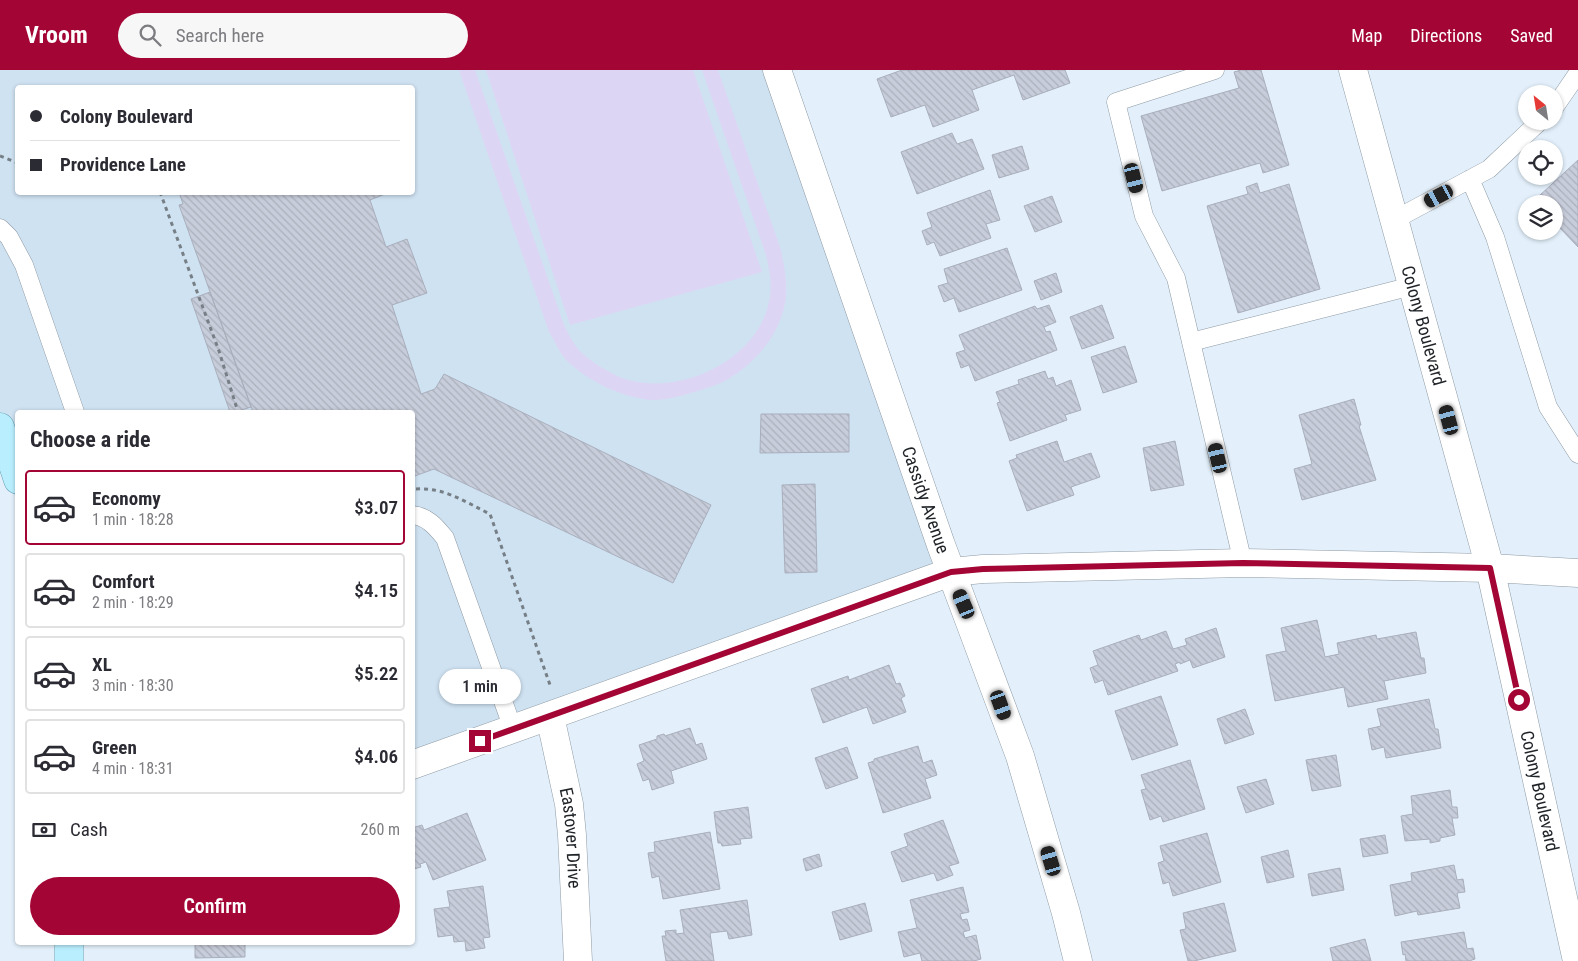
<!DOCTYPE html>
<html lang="en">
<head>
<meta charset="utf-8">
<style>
	:root { --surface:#fff; --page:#f7f7f7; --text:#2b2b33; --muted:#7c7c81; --line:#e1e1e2; --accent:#a30535 }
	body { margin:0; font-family:"Roboto Condensed",sans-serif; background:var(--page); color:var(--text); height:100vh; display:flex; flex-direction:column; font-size:19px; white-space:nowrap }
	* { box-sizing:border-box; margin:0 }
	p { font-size:16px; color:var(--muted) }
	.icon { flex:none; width:28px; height:28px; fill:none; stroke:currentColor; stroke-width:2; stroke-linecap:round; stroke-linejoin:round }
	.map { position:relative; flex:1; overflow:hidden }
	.sheet { position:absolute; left:15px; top:340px; width:400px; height:535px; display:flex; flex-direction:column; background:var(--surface); border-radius:5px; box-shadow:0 1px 4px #0004 }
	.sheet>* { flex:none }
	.banner { position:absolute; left:15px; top:15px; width:400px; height:110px; border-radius:5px; box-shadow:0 1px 4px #0004; display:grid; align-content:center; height:110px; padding:0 15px; background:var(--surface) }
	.needle { width:32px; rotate:330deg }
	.buttons { position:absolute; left:1518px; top:15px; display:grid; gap:10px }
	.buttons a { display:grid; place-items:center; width:45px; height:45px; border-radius:50%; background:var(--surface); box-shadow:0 1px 4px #0004; font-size:25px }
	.end { position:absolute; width:22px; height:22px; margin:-11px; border:6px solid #a30535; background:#fff; box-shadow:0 0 0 2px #fff }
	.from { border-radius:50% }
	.bubble { position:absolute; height:35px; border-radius:18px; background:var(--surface); box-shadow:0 1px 4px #0004; font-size:16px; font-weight:600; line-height:35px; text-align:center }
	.car { position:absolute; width:15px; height:30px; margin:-15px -8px; border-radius:6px; box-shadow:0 0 4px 1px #0007; background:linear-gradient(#222 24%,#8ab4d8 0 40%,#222 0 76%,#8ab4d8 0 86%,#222 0) }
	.banner b { display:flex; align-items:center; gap:18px; height:48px; font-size:19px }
	.banner b+b { border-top:1px solid var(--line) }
	.banner i { width:12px; height:12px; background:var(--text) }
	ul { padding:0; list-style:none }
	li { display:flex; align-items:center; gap:15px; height:75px; margin:0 10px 8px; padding:0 5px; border:2px solid var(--line); border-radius:5px }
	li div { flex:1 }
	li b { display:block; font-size:19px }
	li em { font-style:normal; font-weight:600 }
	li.active { border-color:var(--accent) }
	li>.icon { width:45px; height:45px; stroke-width:1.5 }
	h2 { padding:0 15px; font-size:22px; line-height:60px }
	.pay { display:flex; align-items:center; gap:12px; height:55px; padding:0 15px; font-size:19px }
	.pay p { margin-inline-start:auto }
	.cta { display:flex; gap:10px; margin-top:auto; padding:10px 15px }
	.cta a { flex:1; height:58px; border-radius:30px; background:var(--accent); color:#fff; font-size:20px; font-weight:600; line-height:58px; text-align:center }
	header { display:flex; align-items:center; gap:30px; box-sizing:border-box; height:70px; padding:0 25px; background:var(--accent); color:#fff }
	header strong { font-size:24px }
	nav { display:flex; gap:28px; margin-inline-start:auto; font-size:18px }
	.search { width:350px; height:45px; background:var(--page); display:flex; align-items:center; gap:12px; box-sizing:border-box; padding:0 18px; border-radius:28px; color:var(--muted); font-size:19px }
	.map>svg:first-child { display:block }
	.built { fill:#cfe2f2; fill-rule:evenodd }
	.green { fill:#ddd5f4 }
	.building { fill:url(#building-back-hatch); stroke:#a9aebb }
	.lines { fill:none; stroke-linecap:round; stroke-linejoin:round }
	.lane-casing { stroke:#8e9aa4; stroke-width:19 }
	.street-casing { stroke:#8e9aa4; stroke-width:29 }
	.primary-casing { stroke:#65a0b2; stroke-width:29 }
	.path { stroke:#777f86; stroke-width:3; stroke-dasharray:4 4; stroke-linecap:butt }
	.lane { stroke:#fff; stroke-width:18 }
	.street { stroke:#fff; stroke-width:28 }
	.primary { stroke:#b9eefe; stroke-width:28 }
	.route { stroke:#a30535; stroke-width:6 }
	.labels { text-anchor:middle; stroke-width:5; stroke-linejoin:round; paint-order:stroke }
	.street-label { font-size:18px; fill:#1f2327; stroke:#f9fbfe }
</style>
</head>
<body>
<header>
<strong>Vroom</strong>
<div class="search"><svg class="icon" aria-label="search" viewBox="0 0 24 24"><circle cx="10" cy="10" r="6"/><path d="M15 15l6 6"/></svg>Search here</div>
<nav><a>Map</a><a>Directions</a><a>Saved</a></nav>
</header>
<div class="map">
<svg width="1578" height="891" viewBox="0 0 1578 891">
	<defs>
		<pattern id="building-back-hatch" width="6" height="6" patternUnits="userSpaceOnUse" patternTransform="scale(1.25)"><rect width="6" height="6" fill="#c8cddb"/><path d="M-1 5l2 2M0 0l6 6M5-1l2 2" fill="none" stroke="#abb0bc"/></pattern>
	</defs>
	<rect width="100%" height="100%" fill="#e3f0fb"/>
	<path class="built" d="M0 0H777L951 502 413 695 412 342H18L17 410 0 357ZM18 18H412V122H18Z"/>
	<path class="green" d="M459 0H475L564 255C568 263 572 271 577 278 586 289 612 305 625 309 682 327 762 288 770 226 772 212 769 198 766 185L702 0H718L781 180C784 195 787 210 786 226 783 259 760 288 733 306 722 314 707 318 694 322 681 326 667 330 653 330 622 328 590 312 567 291 560 284 555 271 549 262Z
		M486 0H693L762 202 570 255Z"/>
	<path class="building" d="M902 0H909L910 1 914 0H1065L1070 13 1023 30 1014 5 972 20 979 40 933 57 925 35 891 47 877 9Z
		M1241 0H1261L1289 95 1263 103 1260 93 1162 121 1141 46 1239 18 1234 2Z
		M952 63 957 74 972 69 984 99 917 124 901 82Z
		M1022 76 1029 99 999 108 992 85Z
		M1578 90V177L1558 156 1562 151 1554 141V134H1547L1539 126Z
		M1257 113 1260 123 1289 114 1320 219 1238 243 1207 136 1248 124 1246 117Z
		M990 120 1000 150 986 154 991 168 940 186 934 172 927 175 922 161 932 157 927 143Z
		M179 122H390L370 130 386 177 407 169 427 223 392 235 421 324 435 319 444 304 711 435 673 513 434 399 412 407V342H253L179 135 183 134Z
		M1052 126 1062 152 1035 162 1024 136Z
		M1007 178 1022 220 959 242 954 228 944 232 938 216 948 213 944 199Z
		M1056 203 1062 222 1041 230 1034 211Z
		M210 222 251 337 235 342H230L191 229Z
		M1049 235 1056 252 1044 257 1046 262 1050 261 1057 280 975 311 969 295 961 298 956 283 965 280 959 265 1035 236 1037 239Z
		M1102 235 1114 268 1082 279 1070 247Z
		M1125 276 1137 312 1103 323 1091 287Z
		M1045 301 1048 309 1053 307 1056 316 1071 310 1081 340 1065 345 1067 350 1010 371 997 333 1000 332 996 322 1019 314 1018 310Z
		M1354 329 1361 355 1359 356 1376 410 1302 430 1294 399 1312 394 1299 345Z
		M761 344H849V382L760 383Z
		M1057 371 1064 392 1091 383 1100 407 1071 417 1074 425 1027 441 1009 391 1017 388 1016 385Z
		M1175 371 1184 415 1151 421 1143 378Z
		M815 414 817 502 785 503 782 415Z
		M1317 550 1325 587 1339 584 1337 573 1376 565 1377 569 1416 562 1421 588H1424L1426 603 1384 611 1388 629 1348 637 1344 617 1275 631 1266 585 1286 581 1281 558Z
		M1216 558 1225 587 1193 598 1190 590 1180 594V592L1175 594 1178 601 1108 625 1103 610 1095 613 1090 598 1098 595 1093 581 1139 565 1141 570 1166 561 1173 579 1187 575 1185 569Z
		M889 595 896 614 900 613 905 626 901 628 906 642 873 654 867 637 823 653 811 619 848 606 849 610Z
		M1161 626 1178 675 1132 690 1115 641Z
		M1429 629 1435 659H1438L1441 678 1386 688 1384 677 1372 680 1368 659 1381 656 1377 639Z
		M1245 639 1254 664 1225 674 1217 649Z
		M690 658 696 675 702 673 707 689 671 701 674 713 652 720 649 709 643 711 637 694 644 691 639 675 657 669V666L664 664 665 666Z
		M918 676 923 693 932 690 937 705 925 709 931 728 883 743 868 693 874 691V689Z
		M847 677 858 708 826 719 815 688Z
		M1336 685 1341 716 1312 721 1306 690Z
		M1190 690 1205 739 1163 752 1161 746 1150 750 1141 720 1146 719 1141 705Z
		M1266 709 1274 734 1246 743 1237 717Z
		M1450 720 1452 737H1457L1458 748H1452L1455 765 1440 768V771L1430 773V769L1405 771 1401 746 1413 744 1411 726Z
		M748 737 752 768 740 769 741 774 722 776 721 773H718L714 742Z
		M467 743 486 790 433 810 426 792 420 794 421 797 414 799 412 795V758L422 755 424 760Z
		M943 750 959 793 949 796 953 805 937 811 934 803 902 812 891 782 908 776 904 764Z
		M710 762 720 819 663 829 659 806 652 808 648 783 655 782 654 772Z
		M1207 763 1221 812 1173 826 1169 812 1163 814 1158 793 1164 791 1160 776Z
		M1385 765 1388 783 1363 787 1360 769Z
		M1288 780 1294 807 1267 813 1261 787Z
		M819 784 822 796 806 801 803 789Z
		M1454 795 1457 810 1463 809 1465 822 1457 823 1460 838 1418 845 1417 841 1395 846 1390 815 1412 811 1411 803Z
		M1340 798 1344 820 1312 826 1308 804Z
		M483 816 490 867 483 868 485 878 466 881 465 871 454 872 453 865 438 867 434 839 450 837 447 821Z
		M963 817 969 842 960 844 962 850 967 849 970 860 963 862 965 868 976 865 981 889 974 891H922L920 883 904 887 898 862 917 858 910 830Z
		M747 830 752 865 729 869 727 861 710 863 714 891H666L662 866H666L665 861 676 860V864L684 863 680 840Z
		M865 833 872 861 840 870 832 842Z
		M1224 833 1236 881 1194 891H1188L1180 860 1186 859 1183 843Z
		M1464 862 1467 879 1473 878 1475 889 1469 891H1406L1405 884 1403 885 1401 872Z
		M1365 869 1371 891H1333L1330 878Z
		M195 872H245V887L195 888Z"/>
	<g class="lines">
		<defs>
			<path id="lane" d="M1215 0 1116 32 1144 146 1176 208 1243 493
				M1554 38 1578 3
				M1470 109 1495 167 1548 337 1578 384
				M1394 150 1489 99 1540 51
				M0 158 9 167 24 195 75 342
				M1191 272 1412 216
				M412 445C427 446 436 457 445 468L513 659"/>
			<g id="street">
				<path id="s1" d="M777 0 941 475 1020 686 1066 843 1078 891"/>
				<path id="s2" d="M1353 0 1490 498 1577 891"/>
				<path id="s3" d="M550 646 569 734 572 765 578 891"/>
				<path d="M412 695 951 502 983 499 1243 493 1490 498 1578 503"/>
			</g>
			<path id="primary" d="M0 357 18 410
				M69 872V891"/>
		</defs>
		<use href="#lane" class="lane-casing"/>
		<use href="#street" class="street-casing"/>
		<use href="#primary" class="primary-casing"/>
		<path class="path" d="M0 86 18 93
			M160 122 219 281 238 342
			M416 419C444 417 465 432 490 444L550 615"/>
		<use href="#lane" class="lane"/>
		<use href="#street" class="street"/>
		<use href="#primary" class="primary"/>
	</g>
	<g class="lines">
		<path class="route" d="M480 671 951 502 983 499 1243 493 1490 498 1519 630"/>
	</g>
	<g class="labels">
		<g class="street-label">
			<text dy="6" stroke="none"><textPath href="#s2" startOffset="265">Colony Boulevard</textPath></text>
			<text dy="6" stroke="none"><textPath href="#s1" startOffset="455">Cassidy Avenue</textPath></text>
			<text dy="6" stroke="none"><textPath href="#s2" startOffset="745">Colony Boulevard</textPath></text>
			<text dy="6" stroke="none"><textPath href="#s3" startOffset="124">Eastover Drive</textPath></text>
		</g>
	</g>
</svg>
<div class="buttons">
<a><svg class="needle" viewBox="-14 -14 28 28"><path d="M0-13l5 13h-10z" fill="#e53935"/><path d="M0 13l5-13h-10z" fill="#7c7c81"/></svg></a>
<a><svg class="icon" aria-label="locate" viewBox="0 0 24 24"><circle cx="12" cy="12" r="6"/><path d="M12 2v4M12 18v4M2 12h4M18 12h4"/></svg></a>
<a><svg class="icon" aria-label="layers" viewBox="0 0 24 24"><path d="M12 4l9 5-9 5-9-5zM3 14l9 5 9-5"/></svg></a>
</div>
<i class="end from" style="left:1519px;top:630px"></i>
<i class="end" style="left:480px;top:671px"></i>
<div class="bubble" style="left:439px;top:599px;width:82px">1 min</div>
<i class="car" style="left:1134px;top:108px;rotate:166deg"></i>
<i class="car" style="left:1439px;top:126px;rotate:242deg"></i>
<i class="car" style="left:1449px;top:350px;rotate:345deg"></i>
<i class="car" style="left:1218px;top:388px;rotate:347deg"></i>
<i class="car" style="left:964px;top:534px;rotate:337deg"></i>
<i class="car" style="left:1001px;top:635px;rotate:160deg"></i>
<i class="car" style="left:1051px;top:791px;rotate:343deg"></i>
<div class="banner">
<b><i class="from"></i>Colony Boulevard</b>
<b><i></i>Providence Lane</b>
</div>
<section class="sheet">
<h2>Choose a ride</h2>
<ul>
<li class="active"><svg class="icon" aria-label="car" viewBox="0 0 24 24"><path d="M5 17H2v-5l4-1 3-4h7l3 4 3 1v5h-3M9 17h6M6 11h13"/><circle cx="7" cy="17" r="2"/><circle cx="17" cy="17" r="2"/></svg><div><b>Economy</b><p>1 min · 18:28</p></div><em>$3.07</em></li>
<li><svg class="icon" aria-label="car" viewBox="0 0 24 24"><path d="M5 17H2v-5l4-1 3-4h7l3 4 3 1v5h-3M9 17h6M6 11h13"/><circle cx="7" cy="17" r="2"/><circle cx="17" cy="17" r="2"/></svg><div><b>Comfort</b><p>2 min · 18:29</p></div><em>$4.15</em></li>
<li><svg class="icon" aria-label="car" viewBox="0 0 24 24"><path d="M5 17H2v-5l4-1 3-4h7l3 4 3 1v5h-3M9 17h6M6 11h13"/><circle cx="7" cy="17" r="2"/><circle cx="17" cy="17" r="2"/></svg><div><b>XL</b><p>3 min · 18:30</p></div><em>$5.22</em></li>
<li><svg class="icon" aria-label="car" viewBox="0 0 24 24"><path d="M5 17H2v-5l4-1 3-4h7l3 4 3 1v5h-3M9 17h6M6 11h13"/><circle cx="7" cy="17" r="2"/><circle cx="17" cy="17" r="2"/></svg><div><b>Green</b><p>4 min · 18:31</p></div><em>$4.06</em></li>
</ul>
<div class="pay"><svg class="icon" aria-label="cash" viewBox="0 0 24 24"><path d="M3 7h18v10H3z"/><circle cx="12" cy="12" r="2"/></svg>Cash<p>260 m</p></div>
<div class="cta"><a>Confirm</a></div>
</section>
</div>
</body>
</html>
